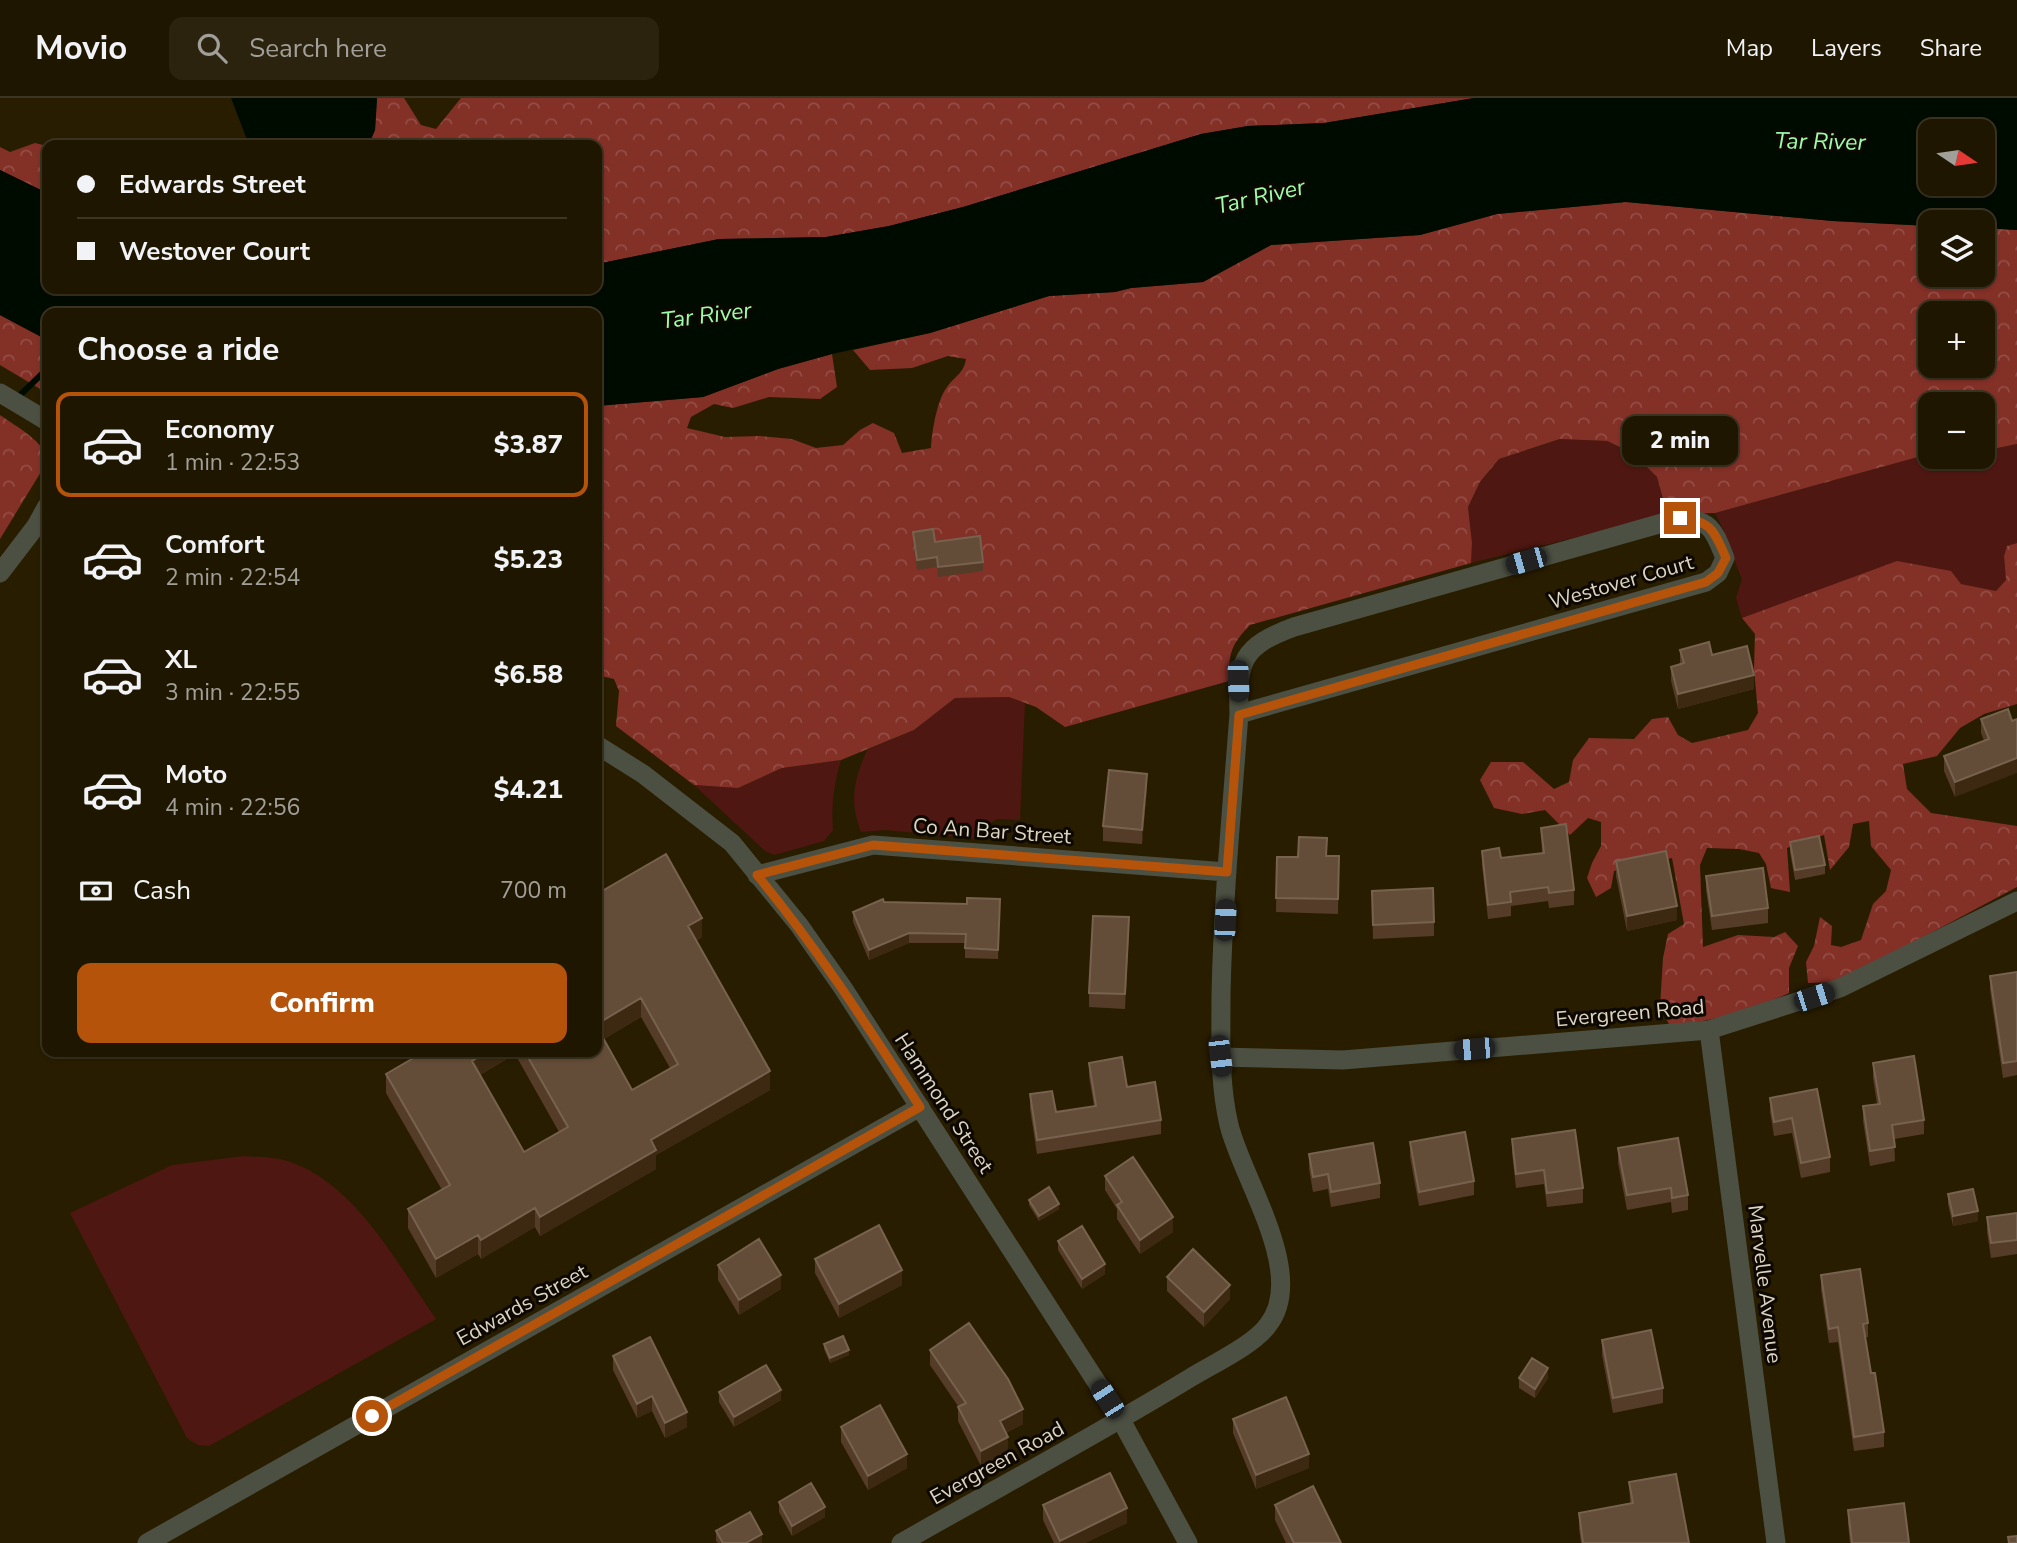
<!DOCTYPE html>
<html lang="en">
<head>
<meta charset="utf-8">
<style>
	:root { --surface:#1f1600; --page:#2c230f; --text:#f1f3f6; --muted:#a19f99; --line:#3c3522; --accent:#b45309 }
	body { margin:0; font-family:"Nunito Sans",sans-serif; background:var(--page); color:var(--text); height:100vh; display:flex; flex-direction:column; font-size:26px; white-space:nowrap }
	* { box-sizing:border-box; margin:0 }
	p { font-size:23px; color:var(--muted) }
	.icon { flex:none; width:38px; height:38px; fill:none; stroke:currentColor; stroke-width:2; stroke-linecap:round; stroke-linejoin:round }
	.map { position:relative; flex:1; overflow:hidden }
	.sheet { position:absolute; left:42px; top:210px; width:560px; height:749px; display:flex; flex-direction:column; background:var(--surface); border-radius:14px; box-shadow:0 2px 5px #0004,0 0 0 2px var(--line) }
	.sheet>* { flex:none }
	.top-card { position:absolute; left:42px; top:42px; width:560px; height:154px; border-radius:14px; box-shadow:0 2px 5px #0004,0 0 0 2px var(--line); display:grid; align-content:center; height:154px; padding:0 35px; background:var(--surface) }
	.needle { width:46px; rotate:103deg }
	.controls { position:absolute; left:1918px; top:21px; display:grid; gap:14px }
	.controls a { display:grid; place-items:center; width:77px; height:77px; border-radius:14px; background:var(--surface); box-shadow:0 2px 5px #0004,0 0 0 2px var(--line); font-size:35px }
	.end { position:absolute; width:32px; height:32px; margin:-16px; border:9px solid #b45309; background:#fff; box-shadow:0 0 0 4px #fff }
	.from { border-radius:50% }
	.bubble { position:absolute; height:49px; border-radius:14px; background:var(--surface); box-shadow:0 2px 5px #0004,0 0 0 2px var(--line); font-size:23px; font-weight:800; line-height:49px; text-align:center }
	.car { position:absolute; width:21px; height:42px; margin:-21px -10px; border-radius:9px; box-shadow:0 0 5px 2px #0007; background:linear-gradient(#222 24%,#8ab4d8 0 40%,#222 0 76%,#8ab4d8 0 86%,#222 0) }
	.top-card b { display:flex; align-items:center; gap:24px; height:66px; font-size:26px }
	.top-card b+b { border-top:2px solid var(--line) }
	.top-card i { width:18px; height:18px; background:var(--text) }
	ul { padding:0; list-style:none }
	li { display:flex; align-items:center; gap:21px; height:105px; margin:0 14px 10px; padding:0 21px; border:4px solid transparent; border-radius:14px }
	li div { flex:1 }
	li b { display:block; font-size:26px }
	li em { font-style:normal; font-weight:800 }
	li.active { border-color:var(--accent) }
	li>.icon { width:63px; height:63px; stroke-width:1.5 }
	h2 { padding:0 35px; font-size:32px; line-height:84px }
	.pay { display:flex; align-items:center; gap:18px; height:77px; padding:0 35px; font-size:26px }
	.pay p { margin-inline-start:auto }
	.cta { display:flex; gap:14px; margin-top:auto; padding:14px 35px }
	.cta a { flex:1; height:80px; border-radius:14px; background:var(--accent); color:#fff; font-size:28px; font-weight:800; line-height:80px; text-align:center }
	header { display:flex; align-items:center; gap:42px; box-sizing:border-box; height:98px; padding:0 35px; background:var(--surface); border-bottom:2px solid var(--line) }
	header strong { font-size:33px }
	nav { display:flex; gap:38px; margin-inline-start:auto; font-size:24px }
	.search { width:490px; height:63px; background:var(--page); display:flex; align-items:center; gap:18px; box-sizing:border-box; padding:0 24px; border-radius:14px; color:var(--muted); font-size:26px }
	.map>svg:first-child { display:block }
	.grass { fill:#4f1711 }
	.forest { fill:url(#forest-crowns); fill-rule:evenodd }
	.water { fill:#000b00; fill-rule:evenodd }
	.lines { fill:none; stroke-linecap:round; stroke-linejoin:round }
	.stream { stroke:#000b00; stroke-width:6 }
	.minor { stroke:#4c5042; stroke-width:19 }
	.tertiary { stroke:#4c5042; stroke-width:19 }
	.wall { fill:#553c28; fill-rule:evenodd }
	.shaded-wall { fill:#3d2911 }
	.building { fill:#644d38; stroke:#76624e; stroke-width:2 }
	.route { stroke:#b45309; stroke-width:9 }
	.labels { text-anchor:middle; stroke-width:6; stroke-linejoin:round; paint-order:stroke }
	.street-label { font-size:21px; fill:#dcd4c3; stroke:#0d0801 }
	.water-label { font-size:23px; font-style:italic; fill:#9dfda8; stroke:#0d0801 }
</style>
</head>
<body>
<header>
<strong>Movio</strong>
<div class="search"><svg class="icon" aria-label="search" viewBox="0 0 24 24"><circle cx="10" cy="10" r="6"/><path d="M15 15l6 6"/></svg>Search here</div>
<nav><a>Map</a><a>Layers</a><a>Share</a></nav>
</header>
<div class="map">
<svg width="2017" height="1445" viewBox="0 0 2017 1445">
	<defs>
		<pattern id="forest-crowns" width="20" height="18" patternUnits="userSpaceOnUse" patternTransform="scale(1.75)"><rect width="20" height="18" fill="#833027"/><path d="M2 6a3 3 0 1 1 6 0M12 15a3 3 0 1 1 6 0" fill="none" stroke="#944d45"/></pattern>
	</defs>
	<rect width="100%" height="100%" fill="#291d00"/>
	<path class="grass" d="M1561 341 1607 343 1633 355 1657 379 1665 408 1671 416 1471 465 1472 445 1468 409 1480 385 1499 361Z
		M2017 346V445L2007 448 2004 458 2006 482 1996 493 1961 486 1766 512 1742 520 1736 500 1742 481C1732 459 1727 436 1715 415L1918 359H1983V353Z
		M1009 599 1025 605 1020 722 997 721 981 731 978 741 886 732 861 734C849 702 854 682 867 652L914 632 955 600Z
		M841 662C834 685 831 709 833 732L824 743 774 757 765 753 694 687 738 690 782 670Z
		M244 1058C257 1059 274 1059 287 1063 354 1083 398 1167 436 1221L209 1348 198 1347 187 1340 70 1115 172 1067Z"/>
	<path class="forest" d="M377 0H404L421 27 436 31 461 0H1474L1324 25 1248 28 1201 36 963 109 889 128 826 139 719 141 597 166V47H369L375 32Z
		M35 45 47 48V95L0 72V49L10 54Z
		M1626 104 1833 123 1930 128V177H1983V130L2017 132V346L1983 353V306H1930V359H1944H1918L1715 415 1671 416 1665 408 1657 379 1633 355 1607 343 1560 341 1499 361 1480 384 1468 409 1472 445 1471 465 1250 527C1230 548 1229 555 1229 583L1065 629 1036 609 1009 599 955 600 914 632 841 662 782 670 738 690 694 687 616 628 619 593 614 581 597 577V308L703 299 778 271 832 256 837 289 820 301 769 299 733 310 714 306 691 319 687 330 725 339 760 338 792 341 816 350 843 347 860 332 873 325 894 335 902 355 931 350C932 333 937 302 947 289 955 278 964 275 966 261L948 258 912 270 870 272 853 252 930 235 1049 198 1115 194 1131 190 1203 184 1271 147 1420 137 1497 116ZM1930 215H1983V268H1930Z
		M0 217 47 242V295L0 267Z
		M0 317C15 328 47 344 47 364L0 441Z
		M2017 445V606L1984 616 1960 630 1937 658 1903 666 1907 691 1931 715 2017 728V789L1839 884 1808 885 1806 864 1814 848 1820 819 1832 828 1831 847 1841 849 1861 842 1873 806 1886 793 1891 772 1871 748 1869 723 1853 726 1849 749 1830 772 1824 737 1787 750 1790 794 1771 790 1766 766 1759 755 1739 751 1707 750 1700 767 1703 849 1738 837 1774 839 1785 834 1798 848 1789 870V895C1750 913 1713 923 1670 928L1660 909 1663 860 1668 836 1684 826 1672 760 1614 773 1611 790 1596 799 1587 780 1592 765 1601 748V724L1588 720 1570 737 1545 712 1522 716 1494 710 1480 682 1491 664H1523L1554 691 1569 684 1573 662 1589 640 1634 641 1652 621 1668 619 1678 637 1692 645 1748 632 1758 615 1754 571 1755 536 1742 520 1897 463 1951 473 1961 486 1996 493 2006 482 2004 458 2007 448Z"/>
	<path class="water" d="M231 0H377L375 32 368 47H249Z
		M1474 0H2017V132L1983 130V124H1930V128L1833 123 1626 104 1497 116 1420 137 1271 147 1203 184 1131 190 1115 194 1049 198 930 235 832 256 778 271 703 299 597 308V215H47V242L0 217V72L47 95V191H597V166L719 141 826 139 889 128 963 109 1201 36 1248 28 1324 25ZM1930 33H1983V86H1930Z"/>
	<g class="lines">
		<path class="stream" d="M17 300 47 271"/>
		<path class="minor" d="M0 475 36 428 47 408
			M757 777 873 747 1227 774
			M1709 932 1776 1445
			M1220 959 1343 962 1709 932 1840 890 2017 803
			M147 1445 920 1009
			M901 1445C997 1390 1095 1338 1190 1280 1211 1267 1254 1247 1268 1227 1308 1176 1242 1081 1229 1027 1219 985 1221 939 1221 896 1223 803 1232 709 1239 616 1237 563 1242 548 1294 529L1680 420C1712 422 1714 433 1725 460L1718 475 1706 484 1239 616"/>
		<path class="tertiary" d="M0 295 47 323
			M597 647 643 676 732 745 799 827 843 890 1121 1322 1188 1445"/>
	</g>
	<path class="wall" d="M913 434 935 444 983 464V473L938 479 937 469 917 472 913 444Z
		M1680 552 1712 557 1754 591 1678 611 1671 583V569L1680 566Z
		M1981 621 2012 623 1955 699 1944 673V658L1984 643 1981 635Z
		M1147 690 1142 746 1103 743V728Z
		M1541 730 1574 792V807L1549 810 1548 803 1511 808V818L1488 821 1482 767V753L1501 760 1542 755Z
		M1790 744 1825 767V776L1795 782 1790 754Z
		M1327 758H1339L1338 816 1276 814 1277 759Z
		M1616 763 1677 822 1627 833 1616 778Z
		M1706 778 1768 810V825L1712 832 1706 792Z
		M1372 793 1434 824V838L1373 841Z
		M597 796 702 839 696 843 770 992 656 1057V1071L540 1138 535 1129 481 1161 478 1156 436 1180 408 1130V1111L442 1092 386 995V976L424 954H597ZM641 919 670 970 632 992 604 941ZM515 956 559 1034 524 1054 480 977Z
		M1000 801 998 861 965 860V845H909L869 862 853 824V814L884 804 967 806Z
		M1129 834 1125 911 1089 909V895Z
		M2017 874V977L2003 980 1990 892V878Z
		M1089 965 1127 989 1161 1022V1036L1037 1056 1030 1011V996L1056 1014 1094 1008 1089 979Z
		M1873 965 1924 1022V1036L1894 1041 1895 1063 1870 1068 1863 1023V1008L1877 1006 1873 980Z
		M1817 991 1830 1059V1074L1801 1080 1792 1035 1774 1038 1770 1014V1000Z
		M1512 1041 1583 1090V1105L1547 1109 1544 1086 1516 1090 1512 1055Z
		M1410 1044 1474 1083V1097L1419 1108 1410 1059Z
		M1618 1050 1688 1097V1112L1672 1115 1671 1104 1627 1112 1618 1065Z
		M1309 1056 1380 1085V1100L1331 1109 1328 1091 1313 1094 1309 1071Z
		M1105 1078 1173 1134 1140 1156 1117 1121V1111L1105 1092Z
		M1948 1096 1978 1123 1953 1128 1948 1106Z
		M1029 1102 1059 1111 1039 1123 1029 1107Z
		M2017 1115V1156L1991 1160 1987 1134V1119Z
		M1058 1143 1105 1176 1082 1191 1058 1152Z
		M815 1161 902 1187 839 1220 815 1175Z
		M718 1167 781 1191 739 1217 718 1182Z
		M1821 1177 1868 1225V1239L1865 1240 1871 1275 1884 1334V1349L1854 1353 1838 1244 1829 1245 1821 1192Z
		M1167 1179 1230 1201 1204 1229 1167 1193Z
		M1602 1242 1663 1290V1305L1613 1315 1602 1257Z
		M824 1246 849 1257 830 1265 824 1251Z
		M930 1252 1023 1326 1006 1335 1008 1354 981 1368 958 1323V1308L930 1267Z
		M613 1258 687 1329 665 1340 652 1313 637 1320 613 1272Z
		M1519 1280H1548L1535 1300 1519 1290Z
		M719 1294 781 1302 734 1329 719 1304Z
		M1233 1321 1309 1370 1256 1391 1233 1335Z
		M841 1329 907 1370 868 1392 841 1344Z
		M1629 1384 1689 1445H1581L1579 1431V1415L1630 1405Z
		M779 1404 825 1419 792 1438 779 1414Z
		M1043 1407 1127 1425 1085 1445H1054L1043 1422Z
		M1275 1407 1341 1445H1286L1275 1422Z
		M1848 1412 1909 1445H1850L1848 1426Z
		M716 1433 762 1445H718L716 1443Z"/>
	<path class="shaded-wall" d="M1754 577V591L1678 611V596Z
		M2017 660V675L1955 699V684Z
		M1147 676V690L1142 746V732Z
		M1677 808V822L1627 833V818Z
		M1129 819V834L1125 911V896Z
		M702 820V839L688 847V828Z
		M909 835V845L869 862V852Z
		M641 900V919L597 945V926Z
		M487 954H515V956L472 982V963Z
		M770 973V992L656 1057V1071L540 1138V1119L651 1042Z
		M1059 1106V1111L1039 1123V1118Z
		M535 1110V1129L481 1161V1142Z
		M1978 1113V1123L1953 1128V1118Z
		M1173 1119V1134L1140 1156V1142Z
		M478 1137V1156L436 1180V1161Z
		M1105 1166V1176L1082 1191V1181Z
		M902 1172V1187L839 1220V1206Z
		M781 1177V1191L739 1217V1202Z
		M1230 1187V1201L1204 1229V1214Z
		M849 1252V1257L830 1265V1260Z
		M1548 1270V1280L1535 1300V1291Z
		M781 1292V1302L734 1329V1319Z
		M652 1298V1313L637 1320V1306Z
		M1023 1311V1326L1000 1338V1323Z
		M687 1314V1329L665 1340V1325Z
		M1008 1339V1354L981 1368V1353Z
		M907 1356V1370L868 1392V1378Z
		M1309 1356V1370L1256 1391V1377Z
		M825 1409V1419L792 1438V1428Z
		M1127 1410V1425L1085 1445H1060V1443Z
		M762 1436V1445H746Z"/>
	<path class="building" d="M933 431 935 444 980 438 983 464 938 469 937 459 917 462 913 434Z
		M1709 544 1712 557 1747 548 1754 577 1678 596 1671 569 1684 565 1680 552Z
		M2008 611 2012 623 2017 621V660L1955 684 1944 658 1989 641 1981 621Z
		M1109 672 1147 676 1142 732 1103 728Z
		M1566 726 1574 792 1549 795 1548 789 1510 794 1511 804 1488 807 1482 753 1499 750 1501 760 1544 755 1541 730Z
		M1819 738 1825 767 1795 772 1790 744Z
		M1299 739 1327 740 1326 758H1339L1338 801 1276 800 1277 759H1298Z
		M1666 753 1677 808 1627 818 1616 763Z
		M666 756 702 820 688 828 770 973 651 1042 656 1052 540 1119 535 1110 481 1142 478 1137 436 1161 408 1111 450 1087 386 976 424 954H487L472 963 524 1054 568 1029 525 954H597V929L632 992 678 966 641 900 597 926V796Z
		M1763 770 1768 810 1712 818 1706 778Z
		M1433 790 1434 824 1373 827 1372 793Z
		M967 800 1000 801 998 852 965 850 966 836 909 835 869 852 853 814 883 801 884 804 967 806Z
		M1093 818 1129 819 1125 896 1089 895Z
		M2017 874V963L2003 965 1990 878Z
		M1914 958 1924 1022 1892 1027 1895 1049 1870 1053 1863 1008 1880 1006 1873 965Z
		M1122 959 1127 989 1155 984 1161 1022 1037 1042 1030 996 1052 993 1056 1014 1096 1008 1089 965Z
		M1817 991 1830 1059 1801 1065 1792 1020 1774 1024 1770 1000Z
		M1575 1032 1583 1090 1547 1095 1544 1072 1516 1076 1512 1041Z
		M1465 1034 1474 1083 1419 1094 1410 1044Z
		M1678 1040 1688 1097 1672 1100 1671 1090 1627 1097 1618 1050Z
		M1373 1045 1380 1085 1331 1094 1328 1076 1313 1079 1309 1056Z
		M1133 1059 1173 1119 1140 1142 1117 1107 1122 1104 1105 1078Z
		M1049 1089 1059 1106 1039 1118 1029 1102Z
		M1973 1091 1978 1113 1953 1118 1948 1096Z
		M2017 1115V1142L1991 1145 1987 1119Z
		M879 1127 902 1172 839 1206 815 1161Z
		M1082 1128 1105 1166 1082 1181 1058 1143Z
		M759 1141 781 1177 739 1202 718 1167Z
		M1193 1151 1230 1187 1204 1214 1167 1179Z
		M1860 1171 1868 1225 1863 1226 1871 1275H1875L1884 1334 1854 1339 1838 1229 1829 1231 1821 1177Z
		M969 1225 1008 1281 1023 1311 1000 1323 1008 1339 981 1353 958 1309 966 1305 930 1252Z
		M1651 1232 1663 1290 1613 1300 1602 1242Z
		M843 1238 849 1252 830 1260 824 1246Z
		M650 1239 687 1314 665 1325 652 1298 637 1306 613 1258Z
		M1532 1260 1548 1270 1535 1291 1519 1280Z
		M766 1267 781 1292 734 1319 719 1294Z
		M1286 1299 1309 1356 1256 1377 1233 1321Z
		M880 1307 907 1356 868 1378 841 1329Z
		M1110 1375 1127 1410 1060 1443 1043 1407Z
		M1676 1376 1689 1445H1583L1579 1415 1633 1405 1629 1384Z
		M811 1385 825 1409 792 1428 779 1404Z
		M1313 1388 1341 1445H1294L1275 1407Z
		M1904 1405 1909 1445H1852L1848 1412Z
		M750 1414 762 1436 746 1445H723L716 1433Z
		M2017 1438V1445H2009L2008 1439Z"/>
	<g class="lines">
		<path class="route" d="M372 1318 920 1009C868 929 818 851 757 777L873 747 1227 774 1239 617 1706 484 1718 475 1726 460C1714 433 1712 423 1680 420"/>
	</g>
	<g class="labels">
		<g class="street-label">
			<text transform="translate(1621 484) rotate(-16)" y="7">Westover Court</text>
			<text transform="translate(992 733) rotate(4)" y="7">Co An Bar Street</text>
			<text transform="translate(1630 915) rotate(-5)" y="7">Evergreen Road</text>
			<text transform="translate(944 1005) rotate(57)" y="7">Hammond Street</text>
			<text transform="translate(1765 1186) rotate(83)" y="7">Marvelle Avenue</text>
			<text transform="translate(522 1207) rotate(-29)" y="7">Edwards Street</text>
			<text transform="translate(997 1365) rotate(-29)" y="7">Evergreen Road</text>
		</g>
		<g class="water-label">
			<text transform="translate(1820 43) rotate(1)" y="8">Tar River</text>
			<text transform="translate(1260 98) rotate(-13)" y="8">Tar River</text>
			<text transform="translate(706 217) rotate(-7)" y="8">Tar River</text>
		</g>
	</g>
</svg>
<div class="controls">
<a><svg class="needle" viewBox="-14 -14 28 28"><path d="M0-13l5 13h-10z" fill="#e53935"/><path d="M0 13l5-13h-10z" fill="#a19f99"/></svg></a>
<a><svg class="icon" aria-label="layers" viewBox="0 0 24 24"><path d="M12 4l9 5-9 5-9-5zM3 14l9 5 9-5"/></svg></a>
<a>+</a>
<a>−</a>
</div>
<i class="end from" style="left:372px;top:1318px"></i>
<i class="end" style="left:1680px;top:420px"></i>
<div class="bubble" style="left:1622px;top:318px;width:116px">2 min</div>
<i class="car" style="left:1526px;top:463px;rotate:254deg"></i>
<i class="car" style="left:1238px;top:583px;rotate:178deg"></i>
<i class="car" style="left:1225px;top:822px;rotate:3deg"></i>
<i class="car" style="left:1814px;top:899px;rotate:72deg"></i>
<i class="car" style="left:1474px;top:951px;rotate:265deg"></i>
<i class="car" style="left:1220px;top:958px;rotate:173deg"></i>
<i class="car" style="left:1107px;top:1301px;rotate:327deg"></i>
<div class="top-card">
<b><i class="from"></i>Edwards Street</b>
<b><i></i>Westover Court</b>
</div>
<section class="sheet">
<h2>Choose a ride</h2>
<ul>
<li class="active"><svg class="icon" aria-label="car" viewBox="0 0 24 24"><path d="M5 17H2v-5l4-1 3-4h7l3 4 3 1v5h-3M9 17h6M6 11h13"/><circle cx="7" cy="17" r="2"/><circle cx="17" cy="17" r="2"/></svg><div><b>Economy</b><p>1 min · 22:53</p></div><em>$3.87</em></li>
<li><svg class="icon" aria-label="car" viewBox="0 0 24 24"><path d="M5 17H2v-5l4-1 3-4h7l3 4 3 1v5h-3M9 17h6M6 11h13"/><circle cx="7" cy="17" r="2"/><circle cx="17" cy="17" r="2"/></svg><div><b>Comfort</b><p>2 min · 22:54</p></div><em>$5.23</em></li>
<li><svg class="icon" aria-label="car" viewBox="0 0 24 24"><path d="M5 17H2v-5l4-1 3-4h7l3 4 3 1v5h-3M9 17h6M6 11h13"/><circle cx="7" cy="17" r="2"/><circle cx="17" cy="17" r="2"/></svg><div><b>XL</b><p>3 min · 22:55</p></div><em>$6.58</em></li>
<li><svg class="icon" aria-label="car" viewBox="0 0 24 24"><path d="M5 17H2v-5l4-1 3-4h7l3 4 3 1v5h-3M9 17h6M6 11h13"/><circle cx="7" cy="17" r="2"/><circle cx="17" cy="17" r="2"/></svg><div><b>Moto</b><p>4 min · 22:56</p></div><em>$4.21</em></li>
</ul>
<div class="pay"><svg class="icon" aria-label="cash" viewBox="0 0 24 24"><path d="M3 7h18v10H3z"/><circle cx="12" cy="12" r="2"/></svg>Cash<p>700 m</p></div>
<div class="cta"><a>Confirm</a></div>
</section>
</div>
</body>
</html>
